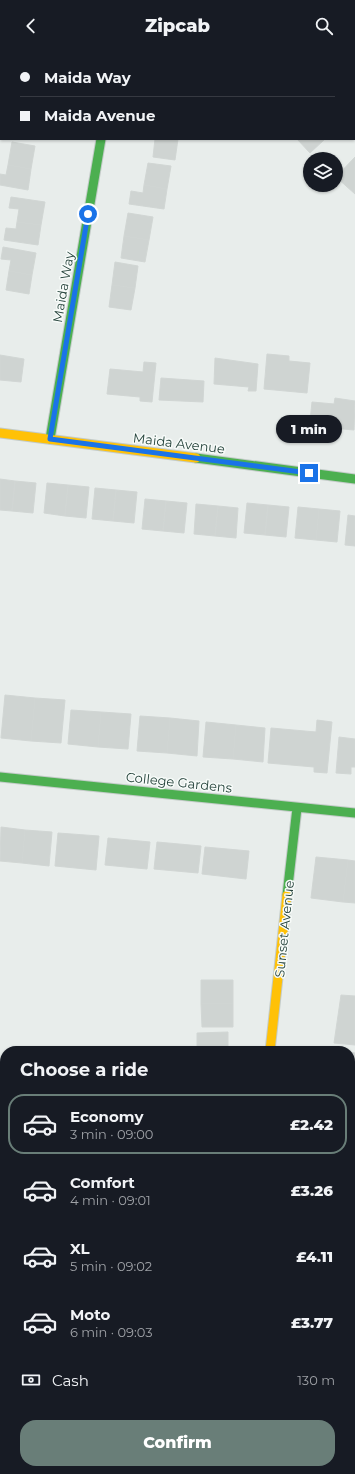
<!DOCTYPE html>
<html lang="en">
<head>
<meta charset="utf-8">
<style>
	:root { --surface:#171b24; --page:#242831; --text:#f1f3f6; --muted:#9ea1a6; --line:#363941; --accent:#697e78 }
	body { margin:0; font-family:Montserrat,sans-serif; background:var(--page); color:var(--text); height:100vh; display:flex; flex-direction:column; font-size:15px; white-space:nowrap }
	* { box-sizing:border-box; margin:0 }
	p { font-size:13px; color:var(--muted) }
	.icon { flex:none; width:22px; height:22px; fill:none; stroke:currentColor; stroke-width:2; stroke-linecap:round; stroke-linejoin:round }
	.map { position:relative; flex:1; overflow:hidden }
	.panel { position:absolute; left:0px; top:994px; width:355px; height:428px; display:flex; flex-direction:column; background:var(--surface); border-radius:16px 16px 0 0; box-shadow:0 1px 3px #0004 }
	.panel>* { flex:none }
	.guide { position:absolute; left:0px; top:0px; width:355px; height:88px; box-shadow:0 1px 3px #0004; display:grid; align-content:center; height:88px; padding:0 20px; background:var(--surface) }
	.controls { position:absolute; left:303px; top:100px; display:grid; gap:8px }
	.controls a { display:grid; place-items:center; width:40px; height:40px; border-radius:50%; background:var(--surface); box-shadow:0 1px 3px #0004; font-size:20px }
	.end { position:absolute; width:18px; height:18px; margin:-9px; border:5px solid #1a73e8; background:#fff; box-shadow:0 0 0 2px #fff }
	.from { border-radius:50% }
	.bubble { position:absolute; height:28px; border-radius:14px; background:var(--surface); box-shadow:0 1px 3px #0004; font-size:13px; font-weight:800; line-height:28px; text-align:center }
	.guide b { display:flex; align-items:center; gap:14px; height:38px; font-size:15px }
	.guide b+b { border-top:1px solid var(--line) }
	.guide i { width:10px; height:10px; background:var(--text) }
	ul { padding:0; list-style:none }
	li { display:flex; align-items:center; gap:12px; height:60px; margin:0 8px 6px; padding:0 12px; border:2px solid transparent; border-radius:16px }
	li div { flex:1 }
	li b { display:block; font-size:15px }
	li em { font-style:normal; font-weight:800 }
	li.on { border-color:var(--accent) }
	li>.icon { width:36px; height:36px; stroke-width:1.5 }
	h2 { padding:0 20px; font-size:18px; line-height:48px }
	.pay { display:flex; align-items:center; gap:10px; height:44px; padding:0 20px; font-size:15px }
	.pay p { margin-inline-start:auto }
	.cta { display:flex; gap:8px; margin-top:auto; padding:8px 20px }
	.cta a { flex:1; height:46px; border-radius:16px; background:var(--accent); color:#fff; font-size:16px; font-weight:800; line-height:46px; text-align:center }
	header { display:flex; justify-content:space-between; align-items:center; height:52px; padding:0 20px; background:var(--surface); font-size:18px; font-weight:800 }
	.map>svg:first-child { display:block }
	.building { fill:#cfd4d2; stroke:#d1d6d4 }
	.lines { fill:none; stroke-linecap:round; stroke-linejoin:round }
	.street-casing { stroke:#c5cac8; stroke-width:22 }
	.fast-casing { stroke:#c3cbc8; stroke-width:11 }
	.slow-casing { stroke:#c3cbc8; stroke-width:11 }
	.street { stroke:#fcfcfc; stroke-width:20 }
	.fast { stroke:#4caf50; stroke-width:9 }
	.slow { stroke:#ffc107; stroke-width:9 }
	.route { stroke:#1a73e8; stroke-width:5 }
	.labels { text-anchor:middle; stroke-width:3; stroke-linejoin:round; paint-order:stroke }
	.street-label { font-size:13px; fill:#24423a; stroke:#f7fbf9 }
</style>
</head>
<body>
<header><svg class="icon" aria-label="back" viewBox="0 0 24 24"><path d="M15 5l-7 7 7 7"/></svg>Zipcab<svg class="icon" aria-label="search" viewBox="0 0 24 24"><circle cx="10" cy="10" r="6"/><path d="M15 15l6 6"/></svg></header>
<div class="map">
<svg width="355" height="1422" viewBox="0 0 355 1422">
	<rect width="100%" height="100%" fill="#e8edeb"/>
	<path class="building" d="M55 0H69V1H53Z
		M87 0H111L87 1Z
		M231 0H271L272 1H232Z
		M155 87H178L175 108 153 105Z
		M297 87H325L310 101Z
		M12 90 35 94 31 117 8 113Z
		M355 105V142L336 125Z
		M148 111 171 114 167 137 144 133Z
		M8 113 31 117 28 138 0 133V122L6 123Z
		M144 133 167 137 164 157 129 152 131 139 143 141Z
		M11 145 45 150 41 173 17 170 19 157 9 156Z
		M128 161 153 165 149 188 124 184Z
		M17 170 41 173 38 193 4 188 6 176 16 177Z
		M124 184 149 188 145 210 121 206Z
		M3 195 36 201 32 223 9 219 11 208 1 207Z
		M115 210 138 214 135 236 112 233Z
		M9 219 32 223 29 242 6 238Z
		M112 233 135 236 131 258 109 255Z
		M267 302 289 304V309L310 311 307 341 264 337Z
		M0 303 24 307 21 330 0 328Z
		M215 306 258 312 256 339H248L249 335 214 332Z
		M144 310 156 311 152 350 140 349V345L107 342 110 317 143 320Z
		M161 326 204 329 203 350 159 348Z
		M335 346 355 349 354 378 321 375V380L309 379 312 350 334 352Z
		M0 427 15 429 12 459 0 458Z
		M15 429 36 431 33 461 12 459Z
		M47 431 68 433 65 464 44 461Z
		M68 433 89 435 86 466 65 464Z
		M95 436 116 438 113 469 92 467Z
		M116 438 137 440 134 471 113 469Z
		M145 447 166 449 163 479 142 477Z
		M166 449 187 451 184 481 163 479Z
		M247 451 268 453 265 483 244 481Z
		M196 452 218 454 215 484 194 482Z
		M268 453 289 455 286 485 265 483Z
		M218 454 238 456 236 486 215 484Z
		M298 455 319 457 316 488 295 486Z
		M319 457 340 459 337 490 316 488Z
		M348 463 355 464V494L345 493Z
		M5 643 35 646 31 689 1 686Z
		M35 646 65 648 61 691 31 689Z
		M71 658 101 660 98 695 68 692Z
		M101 660 131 662 128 697 98 695Z
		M140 664 170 666 167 701 137 699Z
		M170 666 199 669 197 704 167 701Z
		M317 668 332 670 327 721 314 720V715L268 711 271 676 316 680Z
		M206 670 236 673 233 707 203 705Z
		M236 673 265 676 263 710 233 707Z
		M339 685 355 687V715H351V722L336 721Z
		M1 775 25 778 22 811 0 809Z
		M25 778 52 780 49 814 22 811Z
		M58 781 99 784 96 818 55 814Z
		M108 786 150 790 147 817 105 813Z
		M157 790 201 794 198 821 154 817Z
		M205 795 249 799 246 827 202 822Z
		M316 805 348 808 343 850 311 846Z
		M348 808 355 809V851L343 850Z
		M201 928H233V951L201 952Z
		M341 943 355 944V993L334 991Z
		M233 951V975H202L201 952Z
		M228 980V999H197V981Z
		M350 1000 355 1001V1029L350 1028Z
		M350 1028 355 1029V1056H350Z
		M350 1056H355V1084H350Z
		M350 1087H353V1148H350Z
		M354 1154 355 1181H350V1155Z
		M350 1181H355V1207H350Z
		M350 1207H355V1234H350Z
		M355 1246V1271L350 1272V1247Z
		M355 1271V1296L350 1297V1272Z
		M350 1304H355V1328L350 1329Z
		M355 1328V1352L350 1353V1329Z
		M355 1359V1381L350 1382V1360Z
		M355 1381V1404L350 1405V1382Z
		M0 1407H1L2 1422H0Z
		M206 1417H245V1422H207Z
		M355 1417V1422H331V1420Z"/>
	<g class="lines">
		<defs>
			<path id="street" d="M287 1417 288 1422"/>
			<path id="fast" d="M354 7 355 9
				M50 387 101 87
				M196 406 355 427
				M0 725 355 761
				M287 843 297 756"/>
			<path id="slow" d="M0 381 196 406
				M270 999 287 843"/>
		</defs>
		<use href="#street" class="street-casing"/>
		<use href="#fast" class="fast-casing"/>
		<use href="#slow" class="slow-casing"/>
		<use href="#street" class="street"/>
		<use href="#fast" class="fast"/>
		<use href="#slow" class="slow"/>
	</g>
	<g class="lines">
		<path class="route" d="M88 162 50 387 309 421"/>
	</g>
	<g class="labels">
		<g class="street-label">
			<text transform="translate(63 235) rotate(-80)" y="5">Maida Way</text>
			<text transform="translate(179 391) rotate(7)" y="5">Maida Avenue</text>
			<text transform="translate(179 730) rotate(6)" y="5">College Gardens</text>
			<text transform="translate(284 877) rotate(-84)" y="5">Sunset Avenue</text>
		</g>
	</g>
</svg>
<div class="controls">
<a><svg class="icon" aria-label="layers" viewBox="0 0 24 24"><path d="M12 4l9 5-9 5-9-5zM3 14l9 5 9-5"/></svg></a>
</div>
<i class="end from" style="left:88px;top:162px"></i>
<i class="end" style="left:309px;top:421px"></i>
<div class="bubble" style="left:276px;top:363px;width:66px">1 min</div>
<div class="guide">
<b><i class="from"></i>Maida Way</b>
<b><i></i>Maida Avenue</b>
</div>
<section class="panel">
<h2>Choose a ride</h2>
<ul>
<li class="on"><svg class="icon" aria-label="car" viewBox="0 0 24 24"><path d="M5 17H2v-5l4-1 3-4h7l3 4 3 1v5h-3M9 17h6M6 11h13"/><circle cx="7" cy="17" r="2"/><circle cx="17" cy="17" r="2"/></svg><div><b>Economy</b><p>3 min · 09:00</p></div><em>£2.42</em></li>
<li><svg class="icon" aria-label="car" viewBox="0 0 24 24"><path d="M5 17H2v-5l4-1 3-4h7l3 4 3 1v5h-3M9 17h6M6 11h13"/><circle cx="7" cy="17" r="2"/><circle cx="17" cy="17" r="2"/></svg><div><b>Comfort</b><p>4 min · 09:01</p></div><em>£3.26</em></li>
<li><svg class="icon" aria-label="car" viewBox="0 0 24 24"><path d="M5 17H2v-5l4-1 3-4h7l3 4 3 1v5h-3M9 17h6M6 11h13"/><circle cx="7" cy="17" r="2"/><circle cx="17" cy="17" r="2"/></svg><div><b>XL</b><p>5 min · 09:02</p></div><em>£4.11</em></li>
<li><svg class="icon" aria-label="car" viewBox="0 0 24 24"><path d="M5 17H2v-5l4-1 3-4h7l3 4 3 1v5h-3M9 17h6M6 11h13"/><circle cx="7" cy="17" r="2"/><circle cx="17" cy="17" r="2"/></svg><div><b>Moto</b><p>6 min · 09:03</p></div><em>£3.77</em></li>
</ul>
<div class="pay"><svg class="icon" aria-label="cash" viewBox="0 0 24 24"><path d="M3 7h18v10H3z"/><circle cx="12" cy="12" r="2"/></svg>Cash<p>130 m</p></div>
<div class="cta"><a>Confirm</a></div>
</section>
</div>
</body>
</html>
